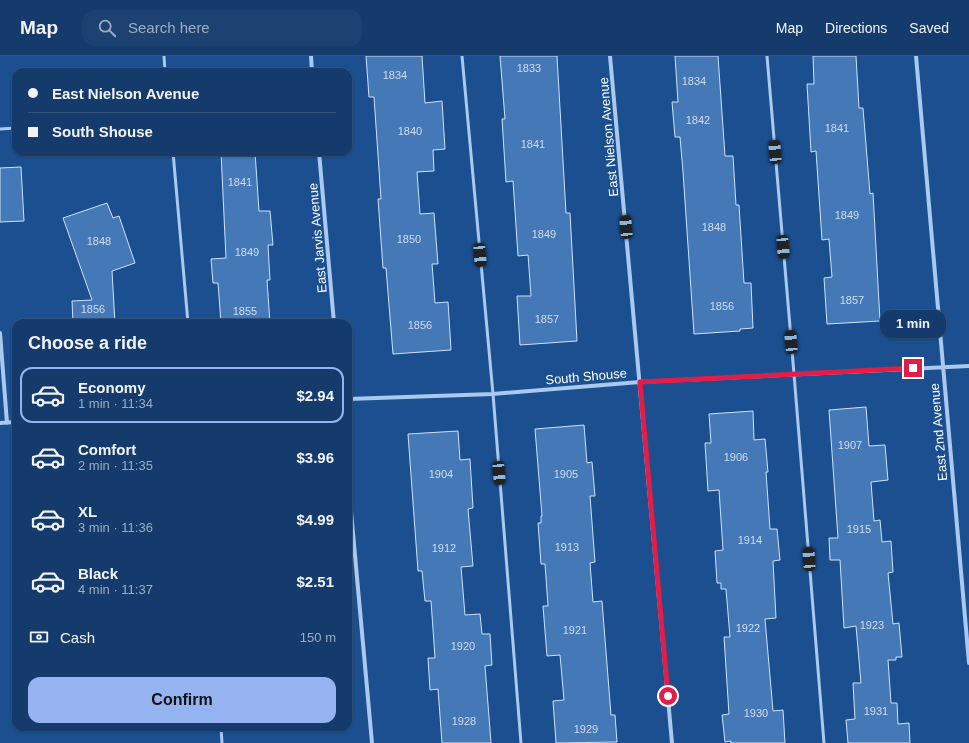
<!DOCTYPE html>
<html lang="en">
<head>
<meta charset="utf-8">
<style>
	:root { --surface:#143b6b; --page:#1d4271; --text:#f1f3f6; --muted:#9dadc1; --line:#33557e; --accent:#95b2f1 }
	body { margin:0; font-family:Helvetica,sans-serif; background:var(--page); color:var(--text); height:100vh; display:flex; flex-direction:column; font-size:15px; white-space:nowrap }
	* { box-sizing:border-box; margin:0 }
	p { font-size:13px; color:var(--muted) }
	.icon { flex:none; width:22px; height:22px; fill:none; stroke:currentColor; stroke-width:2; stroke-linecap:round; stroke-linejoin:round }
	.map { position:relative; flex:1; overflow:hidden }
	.sheet { position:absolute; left:12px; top:263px; width:340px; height:412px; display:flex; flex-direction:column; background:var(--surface); border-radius:12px; box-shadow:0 1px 3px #0004,0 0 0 1px var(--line) }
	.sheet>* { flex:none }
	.banner { position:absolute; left:12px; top:12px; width:340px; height:88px; border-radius:12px; box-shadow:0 1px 3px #0004,0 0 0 1px var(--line); display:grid; align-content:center; height:88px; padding:0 16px; background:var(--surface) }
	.end { position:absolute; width:18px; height:18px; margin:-9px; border:5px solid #e11d48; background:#fff; box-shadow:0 0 0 2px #fff }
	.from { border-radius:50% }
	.bubble { position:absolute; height:28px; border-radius:12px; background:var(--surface); box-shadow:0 1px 3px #0004,0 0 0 1px var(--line); font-size:13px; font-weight:700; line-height:28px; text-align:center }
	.car { position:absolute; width:12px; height:24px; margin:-12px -6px; border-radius:5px; box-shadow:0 0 3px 1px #0007; background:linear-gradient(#222 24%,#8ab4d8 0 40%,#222 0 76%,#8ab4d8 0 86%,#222 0) }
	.banner b { display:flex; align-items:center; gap:14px; height:38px; font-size:15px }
	.banner b+b { border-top:1px solid var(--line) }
	.banner i { width:10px; height:10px; background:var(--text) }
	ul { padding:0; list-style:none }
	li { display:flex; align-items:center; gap:12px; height:56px; margin:0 8px 6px; padding:0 8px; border:2px solid transparent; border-radius:12px }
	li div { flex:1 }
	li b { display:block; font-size:15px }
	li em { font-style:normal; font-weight:700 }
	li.active { border-color:var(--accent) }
	li>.icon { width:36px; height:36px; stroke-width:1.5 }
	h2 { padding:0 16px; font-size:18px; line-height:48px }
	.pay { display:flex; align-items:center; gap:10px; height:44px; padding:0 16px; font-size:15px }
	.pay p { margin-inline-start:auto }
	.button { display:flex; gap:8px; margin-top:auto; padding:8px 16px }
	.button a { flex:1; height:46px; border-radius:12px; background:var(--accent); color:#111; font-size:16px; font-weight:700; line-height:46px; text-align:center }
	header { display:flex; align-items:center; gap:24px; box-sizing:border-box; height:56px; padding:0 20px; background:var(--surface); border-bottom:1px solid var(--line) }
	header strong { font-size:19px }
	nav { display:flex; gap:22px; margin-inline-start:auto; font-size:14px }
	.search { width:280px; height:36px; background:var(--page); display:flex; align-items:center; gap:10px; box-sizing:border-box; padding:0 14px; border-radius:12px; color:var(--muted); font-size:15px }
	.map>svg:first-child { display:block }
	.building { fill:#4478b7; stroke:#cfe3fa }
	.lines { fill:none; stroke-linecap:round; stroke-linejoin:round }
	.service { stroke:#a9c9ee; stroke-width:3 }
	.minor { stroke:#a9c9ee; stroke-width:4 }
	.route { stroke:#e11d48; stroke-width:5 }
	.labels { text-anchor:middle; stroke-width:3; stroke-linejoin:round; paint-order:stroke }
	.number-label { font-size:11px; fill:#d0dded }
	.street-label { font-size:13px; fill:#fff; stroke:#1b4f8f }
</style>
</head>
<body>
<header>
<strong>Map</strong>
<div class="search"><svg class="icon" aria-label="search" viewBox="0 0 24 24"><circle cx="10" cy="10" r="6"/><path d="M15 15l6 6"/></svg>Search here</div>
<nav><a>Map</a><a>Directions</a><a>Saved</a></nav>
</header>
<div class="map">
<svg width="969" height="687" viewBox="0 0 969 687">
	<rect width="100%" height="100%" fill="#1b4f8f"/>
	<path class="building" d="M366 0H422L425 47 442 45 445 93 433 94 434 115 417 116 420 158 434 157 438 208H432L435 247 448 246 451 294 393 298 386 212H383L378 143H381L374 41H369Z
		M500 0H557L566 157H570L577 285 520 289 517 240H531L528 199 518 200 513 125 506 126 502 63H505Z
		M675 0H718L725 100H733L736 149H739L744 227H751L753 272 740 273V275L694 278 683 116 680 81H675L672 46H678Z
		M813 0H856L859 52H863L870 138 873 137 880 265 827 268 824 222 832 221 829 183 822 184 816 95 811 96 807 28H814Z
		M221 96H255L259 155H270L273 189H268L270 224H267L270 267H221L218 227H213L211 203 226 202Z
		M21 111 24 165 0 166V112Z
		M107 147 113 162 119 160 135 207 112 215 115 267H73L72 245 92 244 63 162Z
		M866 351 869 390 885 389 888 424 871 426 874 465 880 464 882 486 891 485 893 516 888 517 893 568 899 567 902 601H896V604H888L891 647H897L898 668 909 667 910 687H848L846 664 855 663 853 627H861L856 570 844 572 840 504H830L829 482H838L829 354Z
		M753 355 754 384 765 383 768 416H766L770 473H777L780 504 773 505 776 562 765 563 773 655 783 654 785 687H731V685L725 686 722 659 729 658 724 581H730L726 533H721V527H717L715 495 723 494 719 434 708 435 705 387H711L709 358Z
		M584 369 587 407 592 406 595 440H590L595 506 590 507 593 546 602 545 611 659H615L617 686 556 687 553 645 564 644 560 599 547 600 543 550H548L545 508H541L538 467H541V460H542L535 373Z
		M458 375 460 404 470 403 473 452 468 453 473 510 461 511 465 559 480 558 482 578H490L492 609 485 610 491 687H442L438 633 430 634 428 602H435L431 545H425L422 515H418L408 378Z"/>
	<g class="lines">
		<path class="service" d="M164 0 165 16
			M462 0 493 338 521 687
			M767 0 794 318 824 687
			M0 73 16 72
			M173 96 188 267
			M221 671 222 687"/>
		<path class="minor" d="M311 0 312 16
			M610 0 672 687
			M916 0 969 607
			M319 96 334 267
			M0 277 7 367
			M348 343 493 338 640 326 969 310
			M0 367 16 366
			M348 422 372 687"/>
	</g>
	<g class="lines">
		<path class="route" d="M668 640 640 326 913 312"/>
	</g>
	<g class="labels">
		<g class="number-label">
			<text x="529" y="16">1833</text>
			<text x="395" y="23">1834</text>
			<text x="694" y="29">1834</text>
			<text x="698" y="68">1842</text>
			<text x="837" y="76">1841</text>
			<text x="410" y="79">1840</text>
			<text x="533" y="92">1841</text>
			<text x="240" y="130">1841</text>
			<text x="847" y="163">1849</text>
			<text x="714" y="175">1848</text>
			<text x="544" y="182">1849</text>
			<text x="409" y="187">1850</text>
			<text x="99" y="189">1848</text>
			<text x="247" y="200">1849</text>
			<text x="852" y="248">1857</text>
			<text x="722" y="254">1856</text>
			<text x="93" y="257">1856</text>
			<text x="245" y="259">1855</text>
			<text x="547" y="267">1857</text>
			<text x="420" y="273">1856</text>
			<text x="850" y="393">1907</text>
			<text x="736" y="405">1906</text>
			<text x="441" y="422">1904</text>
			<text x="566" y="422">1905</text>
			<text x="859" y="477">1915</text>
			<text x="750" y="488">1914</text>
			<text x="567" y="495">1913</text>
			<text x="444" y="496">1912</text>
			<text x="872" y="573">1923</text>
			<text x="748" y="576">1922</text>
			<text x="575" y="578">1921</text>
			<text x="463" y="594">1920</text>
			<text x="876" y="659">1931</text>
			<text x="756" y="661">1930</text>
			<text x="464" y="669">1928</text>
			<text x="586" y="677">1929</text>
		</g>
		<g class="street-label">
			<text transform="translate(608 81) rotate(-95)" y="5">East Nielson Avenue</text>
			<text transform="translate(317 182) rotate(-95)" y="5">East Jarvis Avenue</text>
			<text transform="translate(586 320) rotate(-5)" y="5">South Shouse</text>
			<text transform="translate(938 376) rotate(-95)" y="5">East 2nd Avenue</text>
		</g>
	</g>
</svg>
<i class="end from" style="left:668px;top:640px"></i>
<i class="end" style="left:913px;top:312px"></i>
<div class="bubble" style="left:880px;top:254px;width:66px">1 min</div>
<i class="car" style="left:775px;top:96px;rotate:355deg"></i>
<i class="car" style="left:626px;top:171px;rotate:355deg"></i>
<i class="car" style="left:783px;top:191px;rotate:175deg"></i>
<i class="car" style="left:480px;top:199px;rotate:175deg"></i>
<i class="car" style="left:791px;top:286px;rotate:355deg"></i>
<i class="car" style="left:499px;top:417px;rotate:175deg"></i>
<i class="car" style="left:809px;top:503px;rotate:356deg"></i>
<div class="banner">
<b><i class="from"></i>East Nielson Avenue</b>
<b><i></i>South Shouse</b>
</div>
<section class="sheet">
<h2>Choose a ride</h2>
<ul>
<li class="active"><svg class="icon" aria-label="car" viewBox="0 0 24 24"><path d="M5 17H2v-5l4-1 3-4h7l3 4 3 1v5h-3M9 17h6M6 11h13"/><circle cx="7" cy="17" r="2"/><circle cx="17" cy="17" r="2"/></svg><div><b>Economy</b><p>1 min · 11:34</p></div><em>$2.94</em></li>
<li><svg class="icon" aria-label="car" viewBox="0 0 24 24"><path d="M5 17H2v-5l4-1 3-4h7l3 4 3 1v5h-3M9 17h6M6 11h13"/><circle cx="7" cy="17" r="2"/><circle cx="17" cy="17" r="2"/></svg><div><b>Comfort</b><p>2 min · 11:35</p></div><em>$3.96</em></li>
<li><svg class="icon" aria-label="car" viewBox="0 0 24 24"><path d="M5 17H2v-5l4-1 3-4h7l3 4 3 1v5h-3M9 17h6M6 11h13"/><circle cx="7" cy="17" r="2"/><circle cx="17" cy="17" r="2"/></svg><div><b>XL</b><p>3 min · 11:36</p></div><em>$4.99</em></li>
<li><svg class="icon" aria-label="car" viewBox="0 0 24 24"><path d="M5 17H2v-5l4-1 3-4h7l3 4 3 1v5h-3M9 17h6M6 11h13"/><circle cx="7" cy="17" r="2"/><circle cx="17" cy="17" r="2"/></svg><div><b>Black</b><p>4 min · 11:37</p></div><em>$2.51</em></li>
</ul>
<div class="pay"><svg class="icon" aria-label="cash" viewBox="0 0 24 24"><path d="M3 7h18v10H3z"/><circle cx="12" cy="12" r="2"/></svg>Cash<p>150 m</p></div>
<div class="button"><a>Confirm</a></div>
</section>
</div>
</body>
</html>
